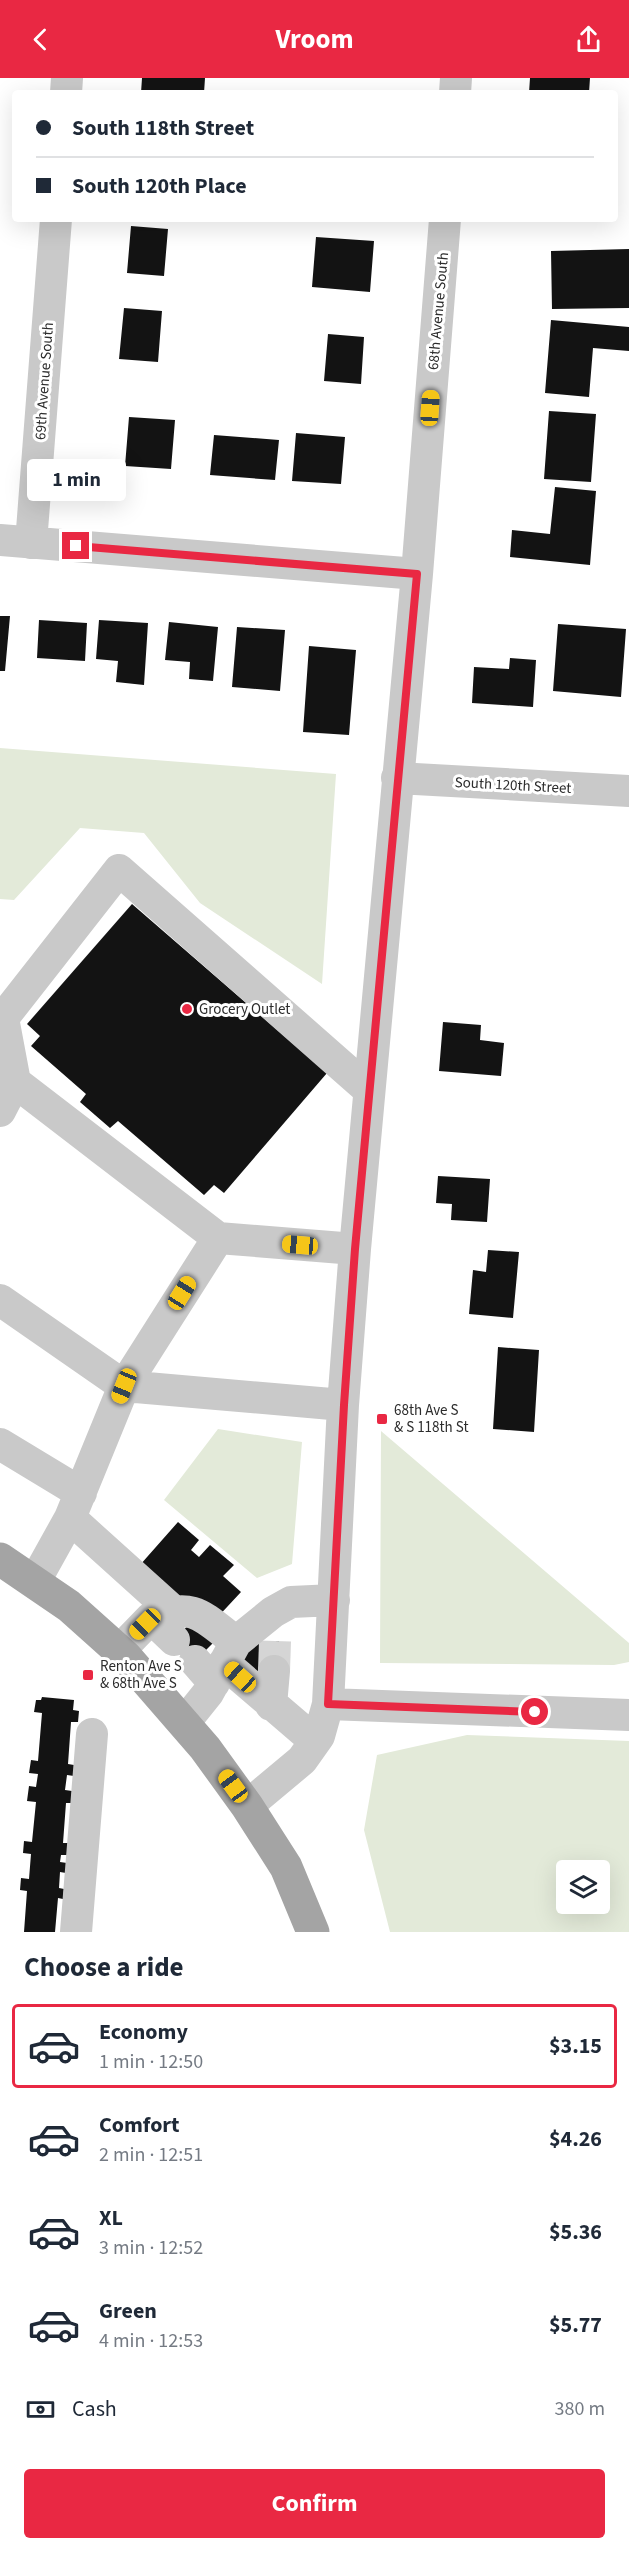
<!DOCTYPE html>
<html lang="en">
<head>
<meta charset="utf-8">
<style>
	:root { --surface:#fff; --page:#f2f2f3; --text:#1f2937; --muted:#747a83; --line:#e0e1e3; --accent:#e92843 }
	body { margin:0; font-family:"Source Sans 3",sans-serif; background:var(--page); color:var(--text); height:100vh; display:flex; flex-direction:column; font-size:22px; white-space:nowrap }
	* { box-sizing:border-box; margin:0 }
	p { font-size:20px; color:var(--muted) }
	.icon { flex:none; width:33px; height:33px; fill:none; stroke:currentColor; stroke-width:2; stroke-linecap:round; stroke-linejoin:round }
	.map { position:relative; height:1854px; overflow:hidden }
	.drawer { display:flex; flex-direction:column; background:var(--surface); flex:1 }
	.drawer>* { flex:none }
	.hud { position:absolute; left:12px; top:12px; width:606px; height:132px; border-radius:6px; box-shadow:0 6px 24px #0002; display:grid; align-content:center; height:132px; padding:0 24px; background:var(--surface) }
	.controls { position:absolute; left:556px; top:1782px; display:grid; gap:12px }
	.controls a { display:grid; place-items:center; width:54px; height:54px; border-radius:6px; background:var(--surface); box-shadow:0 6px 24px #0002; font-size:30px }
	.end { position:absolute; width:27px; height:27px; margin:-14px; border:8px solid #e92843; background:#fff; box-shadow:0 0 0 3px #fff }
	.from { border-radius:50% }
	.bubble { position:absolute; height:42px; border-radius:6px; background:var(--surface); box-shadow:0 6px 24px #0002; font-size:20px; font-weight:700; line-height:42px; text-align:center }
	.car { position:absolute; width:18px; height:36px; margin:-18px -9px; border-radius:8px; box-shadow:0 0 4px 2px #0007; background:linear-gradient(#f5c518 24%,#345 0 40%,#f5c518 0 76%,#345 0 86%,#f5c518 0) }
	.hud b { display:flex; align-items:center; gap:21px; height:57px; font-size:22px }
	.hud b+b { border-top:2px solid var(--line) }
	.hud i { width:15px; height:15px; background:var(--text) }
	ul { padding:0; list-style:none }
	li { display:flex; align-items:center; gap:18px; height:84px; margin:0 12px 9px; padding:0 12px; border:3px solid transparent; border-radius:6px }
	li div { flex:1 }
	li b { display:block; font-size:22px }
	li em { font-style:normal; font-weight:700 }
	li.selected { border-color:var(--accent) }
	li>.icon { width:54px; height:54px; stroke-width:1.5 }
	h2 { padding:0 24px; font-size:27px; line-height:72px }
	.pay { display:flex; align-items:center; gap:15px; height:66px; padding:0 24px; font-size:22px }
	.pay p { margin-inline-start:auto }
	.button { display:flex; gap:12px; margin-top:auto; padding:12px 24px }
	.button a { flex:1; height:69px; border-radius:6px; background:var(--accent); color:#fff; font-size:24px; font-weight:700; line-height:69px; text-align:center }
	header { display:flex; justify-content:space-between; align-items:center; height:78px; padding:0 24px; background:var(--accent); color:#fff; font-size:27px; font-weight:700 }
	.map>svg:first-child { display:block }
	.green { fill:#e3ead9; fill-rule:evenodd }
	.building { fill:#131313 }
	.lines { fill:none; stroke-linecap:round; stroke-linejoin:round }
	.minor-tunnel { stroke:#d5d5d5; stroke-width:32; stroke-dasharray:32 16; stroke-linecap:butt }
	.minor { stroke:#c9c9c9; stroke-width:32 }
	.major { stroke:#a4a4a4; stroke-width:33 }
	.route { stroke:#e92843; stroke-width:8 }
	.poi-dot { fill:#e92843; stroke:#fff; stroke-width:2 }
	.labels { text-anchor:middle; stroke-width:6; stroke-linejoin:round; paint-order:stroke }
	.street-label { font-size:15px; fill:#2c2c2c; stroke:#fff }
	.poi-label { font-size:15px; fill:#2c2c2c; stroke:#fff; text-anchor:start }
</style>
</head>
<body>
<header><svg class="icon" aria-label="back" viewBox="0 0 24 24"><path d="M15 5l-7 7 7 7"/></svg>Vroom<svg class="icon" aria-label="share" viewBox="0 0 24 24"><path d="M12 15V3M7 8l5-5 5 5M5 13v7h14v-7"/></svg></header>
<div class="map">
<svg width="629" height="1854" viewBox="0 0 629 1854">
	<rect width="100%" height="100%" fill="#fff"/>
	<path class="green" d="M0 670 336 696 322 906 200 825 144 755 80 750 14 822 0 821Z
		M218 1351 302 1364 292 1486 257 1500 164 1422Z
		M381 1353 629 1565V1584L614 1587 380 1585Z
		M467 1657 629 1663V1854H390L364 1752 377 1677ZM567 1792H600V1826H567Z"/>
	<path class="building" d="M142 0H205L204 15H141Z
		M530 0H590L589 15H529Z
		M131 148 168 151 164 198 127 195Z
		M316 159 374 163 370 214 312 209Z
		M629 171V230L552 231 551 173Z
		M124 230 162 233 158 284 119 281Z
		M551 242 629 249V273L593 270 589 319 545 315Z
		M328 256 364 259 361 306 324 303Z
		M549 333 596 336 591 404 544 401Z
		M129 339 175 342 171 391 125 388Z
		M296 355 345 359 341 406 292 403Z
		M214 357 279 362 275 402 210 397Z
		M555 409 596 413 590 487 510 479 512 452 550 456Z
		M0 538H10L5 593H0Z
		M39 542 87 545 85 583 37 580Z
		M99 542 148 545 144 607 116 604 118 583 96 581Z
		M169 544 218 549 213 603 189 601 190 584 165 582Z
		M558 546 626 551 621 619 553 613Z
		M237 549 285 552 280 613 232 609Z
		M309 568 356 572 349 657 303 654Z
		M510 580 536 582 533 629 472 625 474 589 509 591Z
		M132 826 327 995 224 1115 214 1107 204 1117 118 1043 110 1050 80 1024 86 1016 31 968 40 958 27 946Z
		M443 944 481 947 480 962 504 965 501 998 439 993Z
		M438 1098 490 1101 487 1144 451 1142 452 1126 436 1125Z
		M488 1172 519 1174 513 1240 469 1236 473 1192 486 1194Z
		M498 1269 539 1272 534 1354 493 1351Z
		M178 1444 199 1462 191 1472 199 1479 210 1467 234 1487 223 1498 241 1514 214 1543 189 1531 140 1487Z
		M197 1538 219 1559 192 1586 171 1565Z
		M279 1563V1593L240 1594V1564Z
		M42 1619 74 1622 73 1632 79 1633 78 1644H71L68 1686 74 1687V1698L67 1697 65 1712 72 1713 71 1725H66L63 1765H68L67 1777H61L60 1784 67 1785 66 1795 60 1794 59 1810 64 1811 63 1821 58 1820 55 1854H24L27 1813 20 1812 21 1800 29 1801 31 1776 23 1775 24 1763 32 1764 36 1724 27 1723 29 1708 36 1709 38 1696 29 1695 31 1682 38 1683 42 1635 34 1634 36 1622H41Z"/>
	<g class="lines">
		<path class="minor-tunnel" d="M274 1593 275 1563"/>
		<path class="minor" d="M66 15 67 0
			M455 15 456 0
			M0 462 417 496
			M31 465 56 141
			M397 700 629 713
			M0 1033 15 1004
			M355 1171 218 1160 15 1004 3 940 119 792 369 1012
			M0 1222 124 1308 343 1327
			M0 1366 81 1415
			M70 1440 172 1532
			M35 1503 70 1440 124 1308 218 1160
			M153 1540C194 1523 204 1540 236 1564
			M119 1573 151 1540 174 1562
			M195 1583 214 1605
			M224 1585 315 1663
			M328 1626 629 1637
			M271 1627 274 1593
			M184 1645 208 1615 236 1564 273 1534 291 1524 334 1522
			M247 1728 302 1682 319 1658 328 1626 343 1327 355 1171 417 496 445 141
			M76 1854 92 1656"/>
		<path class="major" d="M0 1481 69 1528 126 1579 205 1670 247 1728 286 1789 313 1854"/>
	</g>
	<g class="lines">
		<path class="route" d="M76 468 417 496 355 1171 344 1327 328 1626 535 1634"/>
	</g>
	<g class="poi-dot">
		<circle cx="187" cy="931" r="6"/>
		<rect x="376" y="1335" width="12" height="12" rx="3"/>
		<rect x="82" y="1591" width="12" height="12" rx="3"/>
	</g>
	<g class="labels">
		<g class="street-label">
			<text transform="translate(438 233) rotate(-85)" y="5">68th Avenue South</text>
			<text transform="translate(44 303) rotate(-86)" y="5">69th Avenue South</text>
			<text transform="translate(513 707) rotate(3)" y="5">South 120th Street</text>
		</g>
		<g class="poi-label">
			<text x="199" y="936">Grocery Outlet</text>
			<text x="394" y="1337">68th Ave S<tspan x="394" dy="17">&amp; S 118th St</tspan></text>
			<text x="100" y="1593">Renton Ave S<tspan x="100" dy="17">&amp; 68th Ave S</tspan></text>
		</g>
	</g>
</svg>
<div class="controls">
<a><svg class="icon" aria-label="layers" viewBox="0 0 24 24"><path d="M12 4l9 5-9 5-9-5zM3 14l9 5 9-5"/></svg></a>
</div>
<i class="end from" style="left:535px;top:1634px"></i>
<i class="end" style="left:76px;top:468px"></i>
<div class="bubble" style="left:27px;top:381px;width:99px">1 min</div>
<i class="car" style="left:430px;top:330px;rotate:4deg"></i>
<i class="car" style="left:300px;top:1167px;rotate:275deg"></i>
<i class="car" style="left:182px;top:1215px;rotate:32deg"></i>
<i class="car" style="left:124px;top:1308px;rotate:202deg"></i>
<i class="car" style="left:145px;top:1546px;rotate:225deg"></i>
<i class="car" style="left:240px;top:1599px;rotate:312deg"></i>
<i class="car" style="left:233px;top:1708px;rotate:324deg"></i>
<div class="hud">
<b><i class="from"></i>South 118th Street</b>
<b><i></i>South 120th Place</b>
</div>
</div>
<section class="drawer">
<h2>Choose a ride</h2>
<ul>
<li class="selected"><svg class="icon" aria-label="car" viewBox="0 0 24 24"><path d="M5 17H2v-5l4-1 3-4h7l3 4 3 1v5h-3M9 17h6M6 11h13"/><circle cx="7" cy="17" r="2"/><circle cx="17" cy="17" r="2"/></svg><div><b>Economy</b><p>1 min · 12:50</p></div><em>$3.15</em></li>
<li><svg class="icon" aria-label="car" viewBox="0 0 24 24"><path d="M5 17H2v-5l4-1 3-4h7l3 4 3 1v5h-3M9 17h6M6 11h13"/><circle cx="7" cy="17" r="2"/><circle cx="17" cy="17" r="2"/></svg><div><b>Comfort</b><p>2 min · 12:51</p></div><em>$4.26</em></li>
<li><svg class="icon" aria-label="car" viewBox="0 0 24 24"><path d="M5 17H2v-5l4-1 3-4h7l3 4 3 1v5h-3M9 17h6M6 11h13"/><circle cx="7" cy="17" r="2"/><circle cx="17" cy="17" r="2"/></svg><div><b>XL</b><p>3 min · 12:52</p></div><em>$5.36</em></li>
<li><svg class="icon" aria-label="car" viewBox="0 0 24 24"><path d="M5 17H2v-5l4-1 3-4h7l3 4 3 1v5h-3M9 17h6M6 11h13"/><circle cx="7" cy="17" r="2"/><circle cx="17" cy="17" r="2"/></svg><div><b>Green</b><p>4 min · 12:53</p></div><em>$5.77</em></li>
</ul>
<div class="pay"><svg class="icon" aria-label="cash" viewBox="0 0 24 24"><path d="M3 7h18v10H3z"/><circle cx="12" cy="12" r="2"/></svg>Cash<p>380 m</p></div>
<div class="button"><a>Confirm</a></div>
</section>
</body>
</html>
